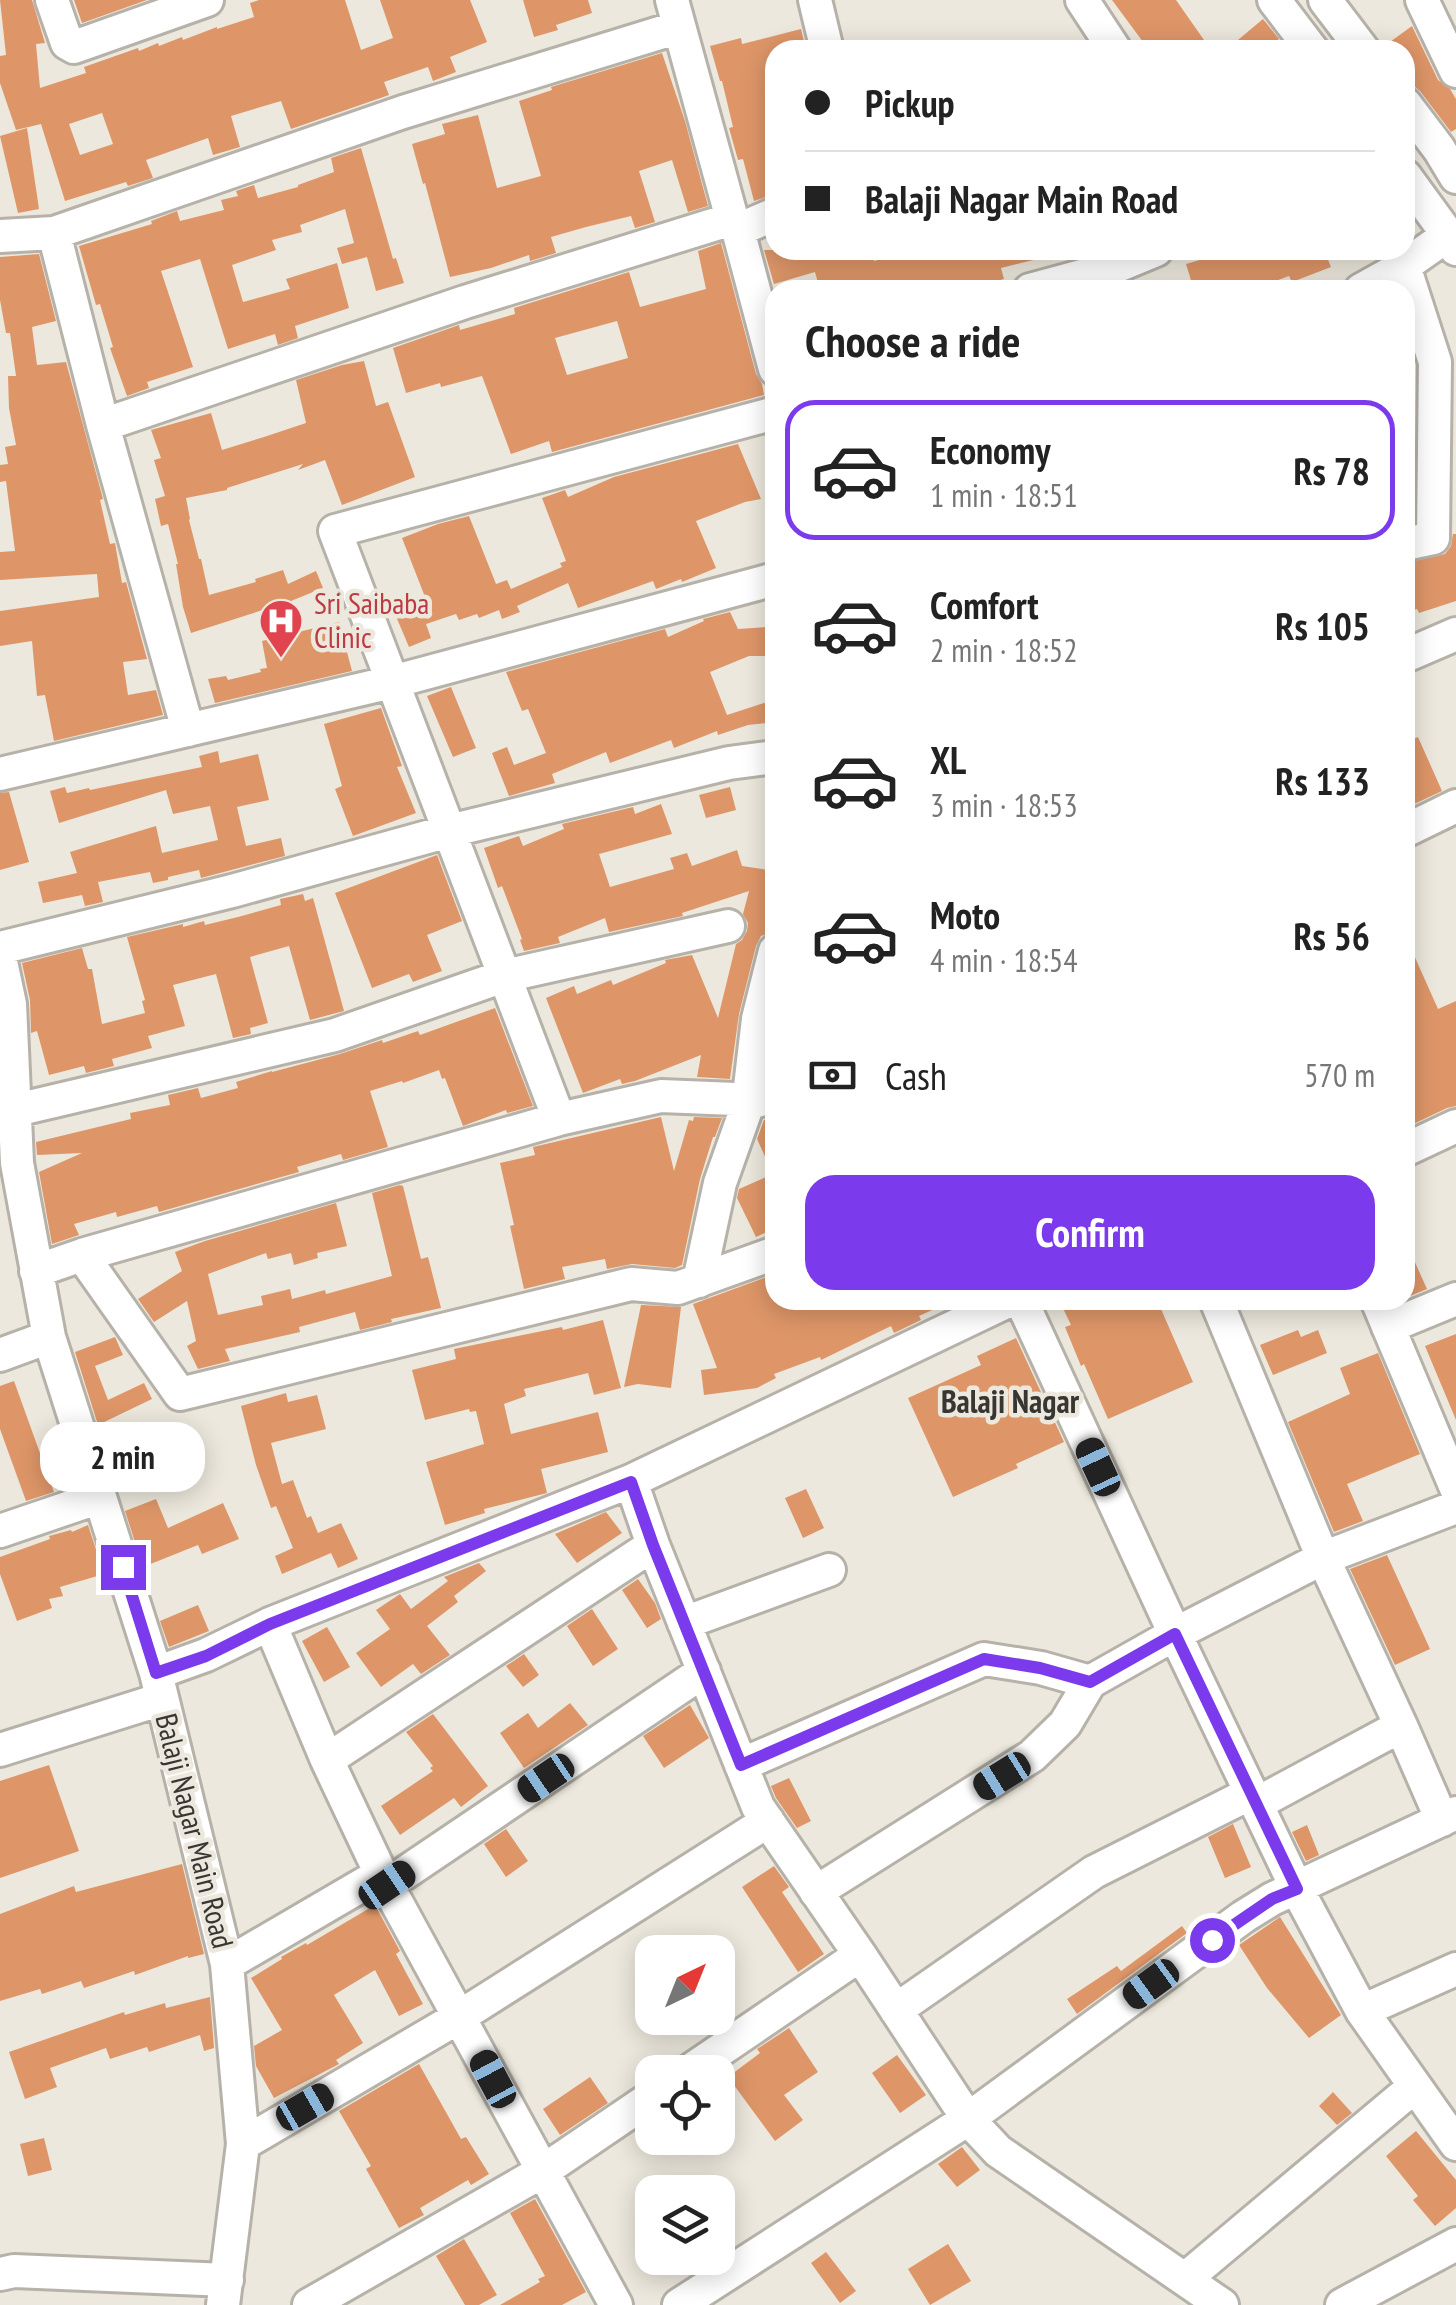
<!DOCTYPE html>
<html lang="en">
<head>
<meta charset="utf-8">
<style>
	:root { --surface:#fff; --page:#f2f2f2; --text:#222; --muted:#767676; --line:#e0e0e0; --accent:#7c3aed }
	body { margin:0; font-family:"PT Sans Narrow",sans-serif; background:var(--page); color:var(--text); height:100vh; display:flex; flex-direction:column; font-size:38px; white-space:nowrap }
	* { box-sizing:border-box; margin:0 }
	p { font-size:32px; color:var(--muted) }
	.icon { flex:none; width:55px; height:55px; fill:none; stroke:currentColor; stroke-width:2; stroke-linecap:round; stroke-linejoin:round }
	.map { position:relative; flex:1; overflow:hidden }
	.sheet { position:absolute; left:765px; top:280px; width:650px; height:1030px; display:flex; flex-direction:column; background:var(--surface); border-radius:30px; box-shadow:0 5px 25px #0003 }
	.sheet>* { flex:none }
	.hud { position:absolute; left:765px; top:40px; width:650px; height:220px; border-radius:30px; box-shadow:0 5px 25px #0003; display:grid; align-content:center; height:220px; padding:0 40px; background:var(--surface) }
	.needle { width:65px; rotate:43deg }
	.fabs { position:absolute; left:635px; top:1935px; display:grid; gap:20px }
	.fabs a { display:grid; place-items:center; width:100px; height:100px; border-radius:20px; background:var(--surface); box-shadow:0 5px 25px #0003; font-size:50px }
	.end { position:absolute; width:45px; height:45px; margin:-22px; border:12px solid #7c3aed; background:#fff; box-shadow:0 0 0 5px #fff }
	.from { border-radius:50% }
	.bubble { position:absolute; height:70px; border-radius:30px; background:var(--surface); box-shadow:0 5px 25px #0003; font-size:32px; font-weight:800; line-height:70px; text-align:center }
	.car { position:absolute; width:30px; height:60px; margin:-30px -15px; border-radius:12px; box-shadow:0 0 8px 2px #0007; background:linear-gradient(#222 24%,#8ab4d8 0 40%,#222 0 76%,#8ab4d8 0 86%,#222 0) }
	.hud b { display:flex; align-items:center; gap:35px; height:95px; font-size:38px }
	.hud b+b { border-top:2px solid var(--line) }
	.hud i { width:25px; height:25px; background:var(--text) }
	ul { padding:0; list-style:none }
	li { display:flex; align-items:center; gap:30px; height:140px; margin:0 20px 15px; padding:0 20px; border:5px solid transparent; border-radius:30px }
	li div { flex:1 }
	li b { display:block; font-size:38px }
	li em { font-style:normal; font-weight:800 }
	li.selected { border-color:var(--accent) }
	li>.icon { width:90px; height:90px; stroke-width:1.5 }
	h2 { padding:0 40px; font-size:45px; line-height:120px }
	.pay { display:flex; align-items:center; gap:25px; height:110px; padding:0 40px; font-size:38px }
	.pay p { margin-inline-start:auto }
	.action { display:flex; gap:20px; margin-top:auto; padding:20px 40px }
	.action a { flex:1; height:115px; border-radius:30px; background:var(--accent); color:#fff; font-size:40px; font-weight:800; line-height:115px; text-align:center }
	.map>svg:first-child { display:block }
	.building { fill:#de9668; fill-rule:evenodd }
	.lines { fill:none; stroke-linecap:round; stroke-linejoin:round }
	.minor-casing { stroke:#b6b2a9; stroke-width:38 }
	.minor { stroke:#fff; stroke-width:32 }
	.route { stroke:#7c3aed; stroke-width:12 }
	.labels { text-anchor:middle; stroke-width:9; stroke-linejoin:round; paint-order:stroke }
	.health-label { font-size:30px; fill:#be3a42; stroke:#ece8dd; text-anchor:start }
	.street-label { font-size:30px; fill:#373632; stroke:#ece8dd }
	.neighbourhood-label { font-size:32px; font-weight:bold; fill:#373632; stroke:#ece8dd }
</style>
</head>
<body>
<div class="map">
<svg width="1456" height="2305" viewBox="0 0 1456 2305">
	<rect width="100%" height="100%" fill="#ece8dd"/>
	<path class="building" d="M0 0H32L45 43 36 44 40 88 86 73 84 67 138 48 139 51 158 43 159 46 182 37 183 40 217 27V29L254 17 250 3 259 0H345L361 50 393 38 380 0H470L487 42 450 57 456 72 433 81 428 67 384 82 389 95 291 129 281 101 231 116 240 147 213 155 208 138 146 160 153 178 128 186 126 182 65 201 41 124 16 130 0 83V56L6 55ZM102 113 113 144 80 155 69 124Z
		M74 0H147L82 23Z
		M523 0H588L592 13 556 25 558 30 534 37Z
		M1112 0H1176L1211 50H1149Z
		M1263 19 1279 39 1266 50H1226Z
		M1412 26 1438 80 1450 89 1456 99V129L1451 132 1420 91 1414 86 1405 84V50H1383V47Z
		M801 29 806 50H775V194L754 201 743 159 738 160 729 128 733 127 722 81H720L710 46 741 38 742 44Z
		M662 53 685 121 708 206 688 212 672 160 639 171 655 222 635 228 631 216 586 227 551 237 556 253 530 261 529 255 491 268 450 277 425 183 423 184 412 144 445 134 442 124 478 115 497 188 541 176 519 101 552 90 551 87Z
		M27 128 39 209 18 213 0 136Z
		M361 148 393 259 396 258 404 283 376 291 367 257 342 264 337 248 354 243 345 209 300 225 302 232 272 240 276 250 232 265 243 302 290 289 286 279 337 263 349 308 295 326 298 338 278 345 275 334 228 349 200 259 161 271 193 367 147 382 149 388 127 396 110 348 113 347 100 304 96 305 79 246 152 224 151 221 177 211 180 221 224 210 221 200 238 196 236 191 254 185 258 198 298 187V185L334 172 331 158Z
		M721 243 756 374 762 384 764 395 552 452 549 441 511 454 482 376 441 387 440 383 406 393 393 348 459 325 460 330 515 314 514 308 629 272 640 307 706 289 698 251ZM617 321 628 358 567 375 555 338Z
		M764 250H870L874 261 916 250H1049L1050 256 1001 268 1004 279 962 290H820L815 272 774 284Z
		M1234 250H1324L1331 267 1292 282 1289 276 1251 290H1194L1186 264Z
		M39 254 56 321 32 327 37 365 66 362 103 499 100 500 110 544 115 543 122 583 126 582 147 659 123 662 128 695 156 690 163 715 54 741 45 695 37 696 32 641 0 646V611L99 597 97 574 0 580V552L15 551 6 481 0 482V465L8 464 5 447 16 445 9 408 8 376H16L10 333H6L0 300V257Z
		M1405 360H1413L1415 365 1413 522 1405 524Z
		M364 361 376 406 388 402 415 477 342 505 325 460 298 470 303 464 227 488V490L186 498 190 519 189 520 199 559H201L209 595 256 582 255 579 283 570 288 584 316 571 323 588 291 601 191 633 183 607 176 564H178L168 524 161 526 155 499 165 496 154 460 161 458 151 430 211 413 222 450 264 437 306 423 296 380 342 365Z
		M738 444 761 499 745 502 696 521 716 568 682 582 681 579 656 589 653 581 578 608 568 583 517 606 520 612 502 619 499 610 479 618 477 614 459 620 456 614 426 624 431 638 409 647 395 614 427 602 402 538 438 524 469 516 496 584 507 580 511 589 562 567 560 563 566 561 542 498 565 490 568 497 614 477Z
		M1453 534H1456V601L1419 613 1417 609 1405 613V563L1445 554 1451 546Z
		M730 612 738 629 767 627 770 656H749L710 672 727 715 767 702 768 705 772 704 774 722 748 725 718 735 717 731 674 748 671 740 610 763 606 752 552 774 555 783 509 796 492 753 507 747 514 765 546 753 528 709 522 711 506 672 665 629 668 637 704 621 703 619Z
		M339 622 352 671 215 703 208 679 226 676 228 680 261 672 260 669 267 668 262 641Z
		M451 687 476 748 453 757 427 696Z
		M381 708 402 766 397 767 416 813 353 836 335 789 342 786 324 724Z
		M1418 737 1442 791 1410 806 1405 795V742Z
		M218 751 220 763 258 754 269 800 237 807 246 846 281 838 285 856 201 878 199 870 168 877V880L153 883 150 872 98 882 103 902 85 906 82 895 43 903 38 882 77 873 70 852 156 826 162 853 218 840 210 806 173 814 166 790 59 823 50 791 65 787 67 793 89 788 90 790 202 767 199 756Z
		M730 787 736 810 706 818 699 795Z
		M9 792 29 862 0 870V793Z
		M661 804 672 834 599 854 610 887 674 869 670 858 687 853 692 866 737 850 742 866 775 871 774 932 761 936 756 946 739 1014 730 1079 697 1077 701 1055 635 1081 622 1084 620 1079 583 1093 546 998 574 986 577 994 611 980 613 985 666 963 665 960 692 955 718 1018 736 944 742 940 747 931 748 923 743 914 749 891 682 913 683 916 609 932 605 918 558 937 560 943 524 951 520 940 522 939 502 886 498 888 484 848 519 836 523 846 564 829 562 824 633 807 635 814Z
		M437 855 462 921 427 935 442 971 413 982 409 974 372 988 335 893Z
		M303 894 305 901 313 898 344 1011 310 1020 289 946 250 957 268 1023 250 1028 251 1034 233 1038 216 974 173 985 185 1026 148 1036 152 1048 112 1059 114 1066 86 1073 84 1066 49 1075 37 1031 31 1033 30 1000 22 963 82 948 88 969H92L102 1024 145 1013 142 1001 145 1000 127 937 183 924V927L204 921 205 925 238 917 281 905 280 899Z
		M1405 935 1438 1009 1456 1001V1106L1447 1108 1405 1128Z
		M495 1008 533 1106 507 1113 506 1110 463 1126 445 1078 442 1079 439 1070 403 1083 402 1081 370 1091 388 1147 343 1160 341 1154 297 1167 299 1172 159 1212 157 1206 117 1217 116 1212 74 1224 79 1235 52 1244 39 1172 82 1153 37 1155 36 1142 131 1119 130 1113 170 1105 168 1095 198 1088 201 1098 238 1088 236 1082 272 1071V1072L340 1054 382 1040 383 1043 418 1031 420 1035Z
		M661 1117 674 1171 689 1120 693 1121 694 1117 722 1118 715 1137H713L700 1179 682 1265 675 1268 632 1264 607 1269 605 1259 562 1267 565 1279 524 1289 510 1226 514 1225 500 1163 535 1155 533 1147Z
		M773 1117 775 1122V1228L756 1237 737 1198 739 1189 773 1174 757 1139 764 1120Z
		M400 1185 403 1186 421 1259 428 1257 441 1308 391 1319 392 1322 360 1330 355 1312 299 1327 300 1332 225 1349 230 1361 198 1369 187 1346 196 1341 187 1301 154 1322 138 1299 182 1271 175 1252 205 1241 336 1203 347 1246 317 1253 318 1258 294 1265 291 1253 268 1259 266 1253 208 1274 218 1315 263 1305 261 1296 290 1289 292 1299 325 1290 326 1294 392 1276 372 1193Z
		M1405 1240 1427 1289 1405 1298Z
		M775 1274V1300H954L919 1316 921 1320 894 1333 891 1326 821 1360 820 1357 774 1374 776 1378 757 1388 704 1395 701 1370 717 1368 693 1304Z
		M1059 1300H1157L1193 1382 1108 1419 1084 1364 1081 1366 1065 1327 1071 1325Z
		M641 1305 681 1307 671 1388 638 1384 624 1387Z
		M603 1320 621 1388 594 1395 588 1373 524 1389 526 1396 504 1404 511 1434 598 1412 608 1452 541 1469 547 1493 484 1509 485 1513 445 1525 426 1462 484 1444 476 1411 470 1412 469 1409 425 1420 412 1370 456 1359 454 1349 562 1327 563 1330Z
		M1298 1330 1301 1337 1318 1330 1327 1353 1273 1375 1260 1345Z
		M1456 1334V1420L1425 1346Z
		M115 1337 123 1355 95 1366 108 1400 144 1383 152 1399 98 1425 75 1352Z
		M1016 1338 1064 1442 1016 1464 1018 1468 953 1497 908 1398 981 1365 977 1356Z
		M1378 1353 1420 1454 1347 1484 1363 1521 1334 1532 1288 1422 1350 1394 1340 1368Z
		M14 1381 54 1492 26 1501 0 1429V1386Z
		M286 1393 288 1402 317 1395 326 1429 271 1443 282 1484 293 1480 307 1518 311 1516 318 1533 341 1523 358 1559 338 1568 331 1553 282 1574 275 1556 293 1548 276 1506 271 1508 256 1465 241 1406Z
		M806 1489 824 1528 803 1538 785 1498Z
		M156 1499 168 1528 223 1503 239 1539 202 1554 198 1545 143 1567 125 1511Z
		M606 1512 622 1533 577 1563 555 1534Z
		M88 1525 104 1574 60 1587 63 1596 49 1599 52 1608 17 1621 0 1574V1557L50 1539 49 1536 71 1530 72 1532Z
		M1387 1555 1430 1649 1395 1665 1350 1569Z
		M479 1563 486 1571 454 1596 458 1602 427 1626 450 1655 421 1674 413 1664 381 1687 356 1653 390 1629 376 1610 400 1594 411 1609 448 1581 444 1577Z
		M638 1579 655 1603 661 1619 647 1628 622 1590Z
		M198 1605 209 1631 169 1647 160 1621Z
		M592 1609 618 1649 593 1666 567 1626Z
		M327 1627 350 1667 324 1682 302 1641Z
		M524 1654 539 1675 523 1687 506 1666Z
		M570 1703 588 1725 524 1768 500 1733 528 1713 538 1728Z
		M690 1705 709 1738 664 1768 643 1736Z
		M433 1714 488 1786 461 1807 454 1798 400 1835 381 1806 433 1771 430 1768 433 1766 406 1732Z
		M49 1765 79 1851 0 1878V1781Z
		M789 1778 811 1821 797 1828 776 1798 771 1786Z
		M1233 1824 1251 1867 1225 1878 1208 1837Z
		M1307 1825 1319 1855 1306 1861 1292 1832Z
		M506 1829 528 1861 506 1877 484 1844Z
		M182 1864 204 1954 188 1958V1956L135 1975 134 1971 84 1988 81 1981 42 1994 40 1989 0 2001V1914L74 1886 76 1892Z
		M774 1866 789 1887 782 1892 824 1954 798 1972 742 1887Z
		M375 1905 400 1951 396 1954 423 2004 399 2016 375 1970 334 1995 363 2043 336 2060 339 2064 274 2098 256 2066 254 2046 282 2030 251 1978 282 1959 281 1957 306 1943 307 1945Z
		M1280 1917 1341 2015 1309 2038 1267 1988 1239 1945Z
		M1182 1926 1187 1933 1077 2014 1067 1999 1117 1966 1121 1971Z
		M210 1997 214 2048 204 2051 200 2035 149 2052 147 2047 110 2059 106 2048 50 2068 57 2087 25 2099 9 2052 124 2012 125 2015 165 2003 166 2008Z
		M789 2028 818 2072 784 2095 803 2120 775 2141 728 2077 760 2053 757 2049Z
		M897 2055 926 2095 900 2113 872 2073Z
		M419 2064 461 2139 466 2137 489 2174 471 2185 468 2180 420 2208 424 2215 399 2228 366 2169 371 2166 339 2111Z
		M590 2077 608 2103 560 2135 543 2109Z
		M1333 2092 1352 2113 1337 2125 1319 2106Z
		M1416 2131 1456 2180V2208L1435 2226 1413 2200 1418 2196 1386 2156Z
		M44 2138 52 2170 28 2176 20 2144Z
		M962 2147 980 2170 957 2187 938 2164Z
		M535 2199 586 2292 562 2305H500L540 2282 538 2279 545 2276 510 2213Z
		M464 2239 497 2295 479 2305H465L436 2256Z
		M948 2244 971 2281 930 2305 908 2269Z
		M826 2252 856 2291 840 2303 811 2263Z"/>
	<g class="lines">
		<defs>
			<path id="minor" d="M52 0 67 43 74 47 207 0
				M672 0 732 219 738 230 775 369
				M815 0 827 50
				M1082 0 1115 50
				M1274 0 1312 50
				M1325 0 1363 50
				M1422 0 1456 71
				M1405 104 1439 149 1456 177
				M1405 176 1448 235 1456 249
				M738 230 775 214
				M54 233 103 425 188 730
				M0 236 54 233 403 112 679 27
				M1404 266 1435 362 1433 538 1405 544
				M1030 290 1115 267 1156 250
				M1361 290 1404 266 1448 235
				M103 425 465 302 732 219
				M1405 656 1456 634
				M0 774 392 682 775 579
				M1405 831 1456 806
				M0 948 232 891 449 831 729 763 775 757
				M0 957 10 1004 17 1163 49 1337 156 1673 227 1964 243 2144 223 2305
				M16 1110 335 1035 504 976 728 926
				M559 1119 335 531 775 413
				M1405 1150 1456 1126
				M82 1255 180 1394 631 1284 678 1288 775 1253
				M36 1271 82 1255 559 1119 661 1096 735 1099 748 1104 775 1095
				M699 1281 720 1183 748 1104 758 1019 775 951
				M1021 1300 1175 1634 1297 1889 1362 2011 1456 2144
				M1216 1300 1323 1558 1401 1726 1442 1820
				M1377 1300 1456 1488
				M1388 1327 1456 1299
				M0 1355 49 1337
				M631 1481 653 1545 758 1807 860 1955 968 2119 998 2151 1222 2305
				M0 1531 100 1497
				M684 1623 829 1570
				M270 1624 327 1760 381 1874 616 2305
				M156 1673 206 1655 270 1624 631 1481 1010 1300
				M0 1750 162 1699
				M327 1760 653 1545
				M741 1765 984 1659 1041 1668 1090 1682
				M1256 1804 1401 1726
				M387 1885 704 1671
				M816 1892 1032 1756 1065 1724 1090 1682 1175 1634 1323 1558 1456 1507
				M227 1964 381 1874
				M896 2010 1094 1872 1251 1793
				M1362 2011 1456 1969
				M688 2072 860 1955
				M243 2144 459 2017 768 1821
				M0 2274 14 2271 227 2280
				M1185 2279 1415 2086
				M309 2305 543 2171 652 2097
				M679 2305 968 2119 1243 1917 1272 1899 1456 1813
				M1342 2305 1456 2244"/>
		</defs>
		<use href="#minor" class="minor-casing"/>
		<use href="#minor" class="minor"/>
	</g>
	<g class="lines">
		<path class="route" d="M123 1567 156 1673 206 1656 270 1624 631 1482 653 1545 741 1765 984 1659 1040 1668 1090 1682 1175 1634 1297 1889 1272 1899 1212 1940"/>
	</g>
	<defs>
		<symbol id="hospital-pin" viewBox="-11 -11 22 30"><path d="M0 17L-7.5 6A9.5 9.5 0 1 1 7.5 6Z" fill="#e0444e" stroke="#ece8dd"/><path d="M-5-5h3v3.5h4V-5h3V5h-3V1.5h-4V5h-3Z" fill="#fff"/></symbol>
	</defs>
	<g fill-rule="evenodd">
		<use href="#hospital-pin" x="256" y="596" width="50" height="68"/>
	</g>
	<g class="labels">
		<g class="health-label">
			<text x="314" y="614">Sri Saibaba<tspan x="314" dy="34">Clinic</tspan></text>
		</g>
		<g class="street-label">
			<text transform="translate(194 1831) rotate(76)" y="10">Balaji Nagar Main Road</text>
		</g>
		<g class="neighbourhood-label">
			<text x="1010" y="1413">Balaji Nagar</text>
		</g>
	</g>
</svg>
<div class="fabs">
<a><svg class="needle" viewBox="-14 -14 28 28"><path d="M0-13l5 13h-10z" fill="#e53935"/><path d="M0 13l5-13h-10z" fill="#767676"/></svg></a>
<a><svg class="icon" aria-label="locate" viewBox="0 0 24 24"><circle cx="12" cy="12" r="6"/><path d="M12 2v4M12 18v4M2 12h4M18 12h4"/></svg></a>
<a><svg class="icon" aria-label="layers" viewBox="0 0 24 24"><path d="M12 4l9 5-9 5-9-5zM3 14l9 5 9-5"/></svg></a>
</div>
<i class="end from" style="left:1212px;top:1940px"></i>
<i class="end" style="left:123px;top:1567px"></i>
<div class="bubble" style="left:40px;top:1422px;width:165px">2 min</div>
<i class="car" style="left:1098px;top:1467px;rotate:335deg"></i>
<i class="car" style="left:1002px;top:1776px;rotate:238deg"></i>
<i class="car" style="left:546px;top:1778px;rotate:236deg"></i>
<i class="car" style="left:387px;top:1885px;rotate:56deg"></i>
<i class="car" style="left:1151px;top:1984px;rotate:234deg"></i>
<i class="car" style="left:493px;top:2079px;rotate:332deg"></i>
<i class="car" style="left:305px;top:2107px;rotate:60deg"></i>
<div class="hud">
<b><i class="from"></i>Pickup</b>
<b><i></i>Balaji Nagar Main Road</b>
</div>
<section class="sheet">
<h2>Choose a ride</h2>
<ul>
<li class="selected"><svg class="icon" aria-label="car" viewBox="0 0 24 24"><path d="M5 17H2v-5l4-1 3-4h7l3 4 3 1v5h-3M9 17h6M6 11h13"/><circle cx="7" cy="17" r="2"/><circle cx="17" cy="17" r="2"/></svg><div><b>Economy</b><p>1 min · 18:51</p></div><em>Rs 78</em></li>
<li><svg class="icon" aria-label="car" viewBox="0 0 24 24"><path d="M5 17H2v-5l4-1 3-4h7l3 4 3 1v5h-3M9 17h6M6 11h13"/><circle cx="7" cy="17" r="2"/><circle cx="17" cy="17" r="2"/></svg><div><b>Comfort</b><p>2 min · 18:52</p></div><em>Rs 105</em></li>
<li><svg class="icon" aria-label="car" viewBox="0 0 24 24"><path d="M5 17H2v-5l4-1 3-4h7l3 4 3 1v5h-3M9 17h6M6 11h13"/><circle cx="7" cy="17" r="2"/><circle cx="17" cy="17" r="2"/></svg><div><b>XL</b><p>3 min · 18:53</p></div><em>Rs 133</em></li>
<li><svg class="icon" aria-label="car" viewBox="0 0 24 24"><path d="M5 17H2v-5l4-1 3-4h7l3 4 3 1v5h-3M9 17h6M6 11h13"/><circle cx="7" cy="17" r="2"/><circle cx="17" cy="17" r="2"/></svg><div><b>Moto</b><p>4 min · 18:54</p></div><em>Rs 56</em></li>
</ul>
<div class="pay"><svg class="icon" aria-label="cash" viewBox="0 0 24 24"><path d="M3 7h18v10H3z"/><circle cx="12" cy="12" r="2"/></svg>Cash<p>570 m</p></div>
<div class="action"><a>Confirm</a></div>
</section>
</div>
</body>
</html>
